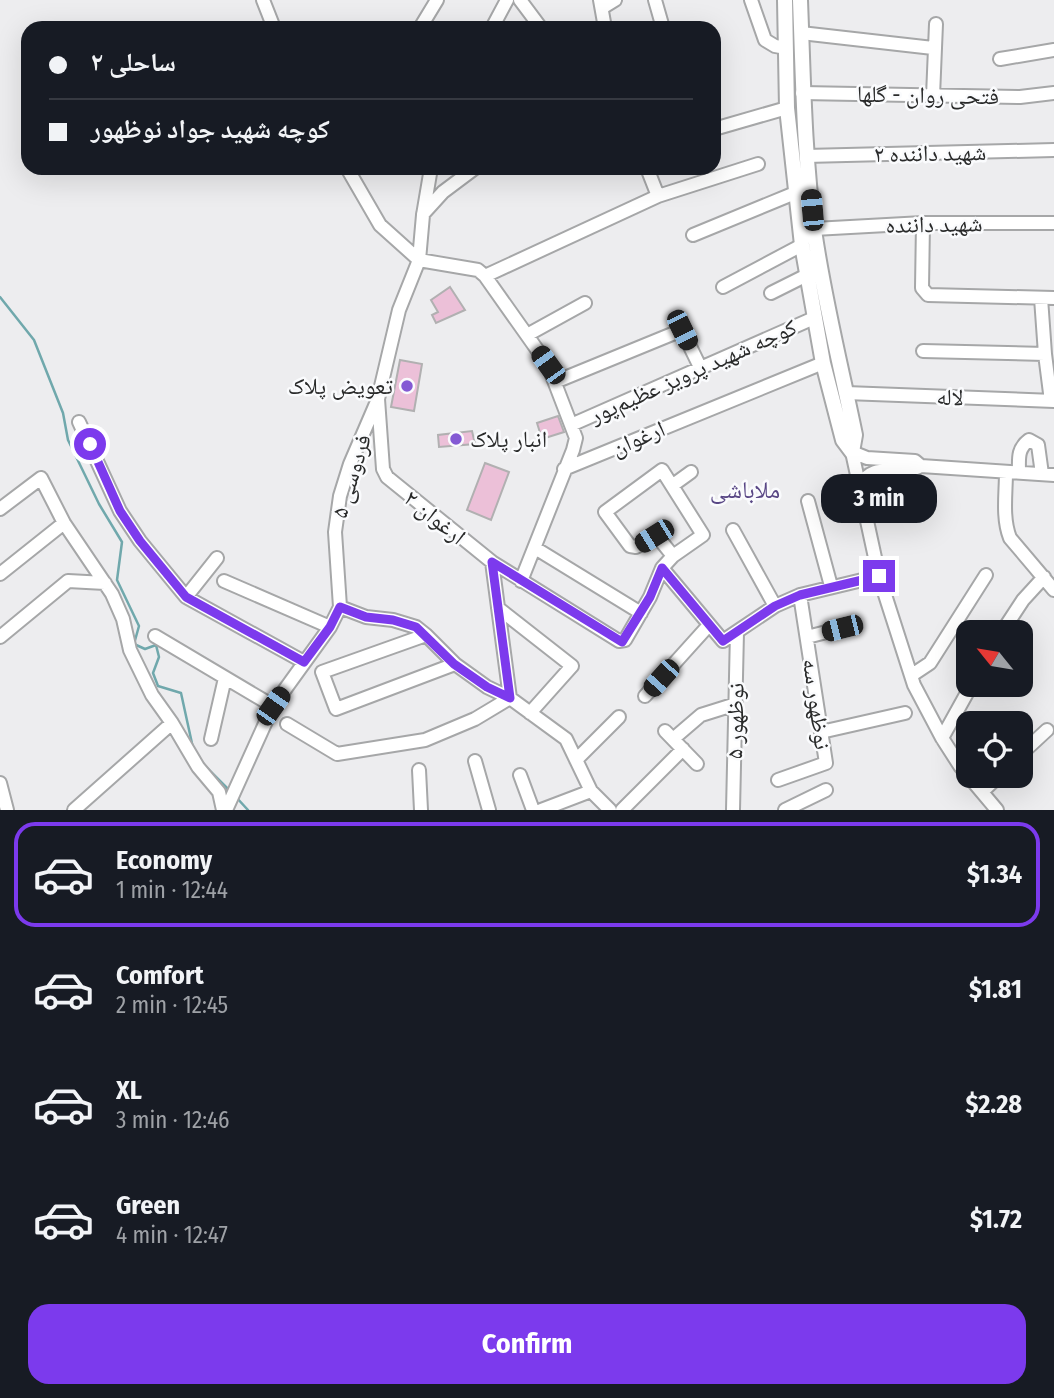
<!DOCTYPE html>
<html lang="en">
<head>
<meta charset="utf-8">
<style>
	:root { --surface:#171b24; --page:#242831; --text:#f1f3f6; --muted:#9ea1a6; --line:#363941; --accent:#7c3aed }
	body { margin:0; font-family:"Fira Sans Condensed","Noto Naskh Arabic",sans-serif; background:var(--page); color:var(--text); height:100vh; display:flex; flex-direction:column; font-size:26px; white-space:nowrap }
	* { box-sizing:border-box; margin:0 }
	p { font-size:23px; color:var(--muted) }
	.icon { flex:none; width:38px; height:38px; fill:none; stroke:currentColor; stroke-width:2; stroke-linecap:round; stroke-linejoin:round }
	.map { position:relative; height:810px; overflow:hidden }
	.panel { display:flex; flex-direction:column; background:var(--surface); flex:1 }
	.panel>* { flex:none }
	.top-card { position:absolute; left:21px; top:21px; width:700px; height:154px; border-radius:21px; box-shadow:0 7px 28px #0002; display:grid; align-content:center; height:154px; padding:0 28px; background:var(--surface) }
	.needle { width:46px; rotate:300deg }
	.tools { position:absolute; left:956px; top:620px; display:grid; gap:14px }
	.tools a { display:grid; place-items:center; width:77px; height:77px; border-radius:14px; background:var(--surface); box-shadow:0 7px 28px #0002; font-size:35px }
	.end { position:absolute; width:32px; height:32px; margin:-16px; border:9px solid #7c3aed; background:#fff; box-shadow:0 0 0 4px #fff }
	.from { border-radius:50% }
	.bubble { position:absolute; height:49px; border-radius:21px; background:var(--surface); box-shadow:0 7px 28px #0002; font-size:23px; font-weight:700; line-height:49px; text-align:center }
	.car { position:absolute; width:21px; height:42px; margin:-21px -10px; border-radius:9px; box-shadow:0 0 5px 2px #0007; background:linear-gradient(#222 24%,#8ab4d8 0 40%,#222 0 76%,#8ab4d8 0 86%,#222 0) }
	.top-card b { display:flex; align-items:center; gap:24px; height:66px; font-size:26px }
	.top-card b+b { border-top:2px solid var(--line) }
	.top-card i { width:18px; height:18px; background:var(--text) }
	ul { padding:12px 0 0; list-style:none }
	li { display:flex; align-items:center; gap:21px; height:105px; margin:0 14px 10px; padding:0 14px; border:4px solid transparent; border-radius:21px }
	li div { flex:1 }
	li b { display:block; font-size:26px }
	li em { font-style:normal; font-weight:700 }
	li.on { border-color:var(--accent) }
	li>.icon { width:63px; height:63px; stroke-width:1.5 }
	.action { display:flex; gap:14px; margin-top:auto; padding:14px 28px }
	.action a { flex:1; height:80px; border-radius:21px; background:var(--accent); color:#fff; font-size:28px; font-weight:700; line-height:80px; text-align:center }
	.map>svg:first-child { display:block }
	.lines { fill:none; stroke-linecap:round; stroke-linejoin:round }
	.stream { stroke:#70a8ac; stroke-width:2.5 }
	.building { fill:#ecc0d8; stroke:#b1b0b1; stroke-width:2 }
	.minor-casing { stroke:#a6a7a8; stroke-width:16 }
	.major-casing { stroke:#a6a7a8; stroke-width:18 }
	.minor { stroke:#fff; stroke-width:12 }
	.major { stroke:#fff; stroke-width:14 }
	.route { stroke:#7c3aed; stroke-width:9 }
	.poi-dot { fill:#845ad4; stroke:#fafbfd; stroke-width:2.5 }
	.labels { text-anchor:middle; stroke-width:5; stroke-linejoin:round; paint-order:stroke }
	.street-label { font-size:23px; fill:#292a2a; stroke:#fafbfd }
	.poi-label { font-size:23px; fill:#292a2a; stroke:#fafbfd; text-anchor:end }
	.neighbourhood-label { font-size:24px; fill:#594785; stroke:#fafbfd }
</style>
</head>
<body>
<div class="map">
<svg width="1054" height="810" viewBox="0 0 1054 810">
	<rect width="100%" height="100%" fill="#ededef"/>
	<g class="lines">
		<path class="stream" d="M0 297 34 340 63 413 68 440 99 504 122 542 117 580 139 626 134 644 145 649 156 645 159 657 153 673 158 686 181 693 193 748
			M204 765 229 790
			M236 797 248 810"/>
	</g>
	<path class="building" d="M450 287 465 310 436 323 432 315 438 312 431 300Z
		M400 360 422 364 414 411 391 407Z
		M558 416 564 432 542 439 537 423Z
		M472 431 475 444 439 447 438 435Z
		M485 463 509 472 491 520 467 510Z"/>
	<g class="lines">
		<defs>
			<path id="minor" d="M263 0 274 28
				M520 0 541 28
				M600 0 605 28
				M655 0 663 28
				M751 0 765 40 775 46 786 48
				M602 8 615 0
				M420 28 437 0
				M492 28 507 0
				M801 33 933 48
				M1000 59 1054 50
				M802 93 1020 97 1054 93
				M933 96 936 24
				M714 129 787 108
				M806 156 1054 150
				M347 168 380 225 419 260 478 270 485 276 658 196 758 164
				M647 168 658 196
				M423 214 443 192 475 168
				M923 223 922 288 928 295 1054 298
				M814 229 923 223H1054
				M693 235 795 193
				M485 276 548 365 576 438 573 450 521 581
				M723 287 802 245
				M771 293 807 275
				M527 335 585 303
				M923 351 1045 354 1041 298
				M1045 354 1051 401
				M555 382 682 330 701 369
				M846 393 1054 401
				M378 399 383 469 387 477 492 562 619 641 625 640 650 597 662 568 723 641 775 606 800 595 879 576
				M79 422 120 511 140 541 186 597 304 662
				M571 425 814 318
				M852 452 879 576 914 685 942 738 960 766 997 810
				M852 452 867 458 915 461 921 466 1054 475
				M564 469 823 363
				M1006 472C1006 493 1002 518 1010 538L1054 590
				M1019 472C1019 459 1017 449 1029 440L1038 445 1042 474
				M673 485 691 472
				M859 487C874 458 898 479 921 466
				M808 501 831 586
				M0 509 41 478 64 523 112 594 123 619 130 650 152 695 172 723 198 767 219 792 223 810
				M733 530 775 606
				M535 548 641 613
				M492 562 510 698
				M662 568 673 556 703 535 662 470 605 512 630 546 636 547 657 536 673 556
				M0 574 64 523
				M224 581 330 627
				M186 597 217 558
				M340 607 366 617 393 620 416 627 426 635 455 664 487 687 510 698 566 739 591 791 610 810
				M498 608 572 666 530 713
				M1002 632 1023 600 1044 577
				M426 635 322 672 336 709 455 664
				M155 636 273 706
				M0 637 68 581 105 583
				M807 637 842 628
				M912 675 930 663 986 575
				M645 696 709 625
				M287 724 337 754 425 740 475 719 510 698
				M665 731 697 764
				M821 732 905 713
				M942 738 972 684
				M211 739 225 678
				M673 739 701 715 736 704
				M1020 755 1047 730
				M576 760 619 717
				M475 761 489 810
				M419 770 421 810
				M520 775 533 810
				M778 780 826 763 800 595
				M0 783 7 810
				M982 792 1000 775
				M74 810 172 723
				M226 810 273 706 330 627 340 607 335 532 340 496 350 464 378 399 399 310 419 260 423 215 431 168
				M541 810 591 791
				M622 810 683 749
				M733 810 737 632
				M785 810 826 790"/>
			<path id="major" d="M785 0 787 108 802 245 823 363 843 440 852 452
				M800 0C803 77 804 154 814 230 824 300 841 367 855 435L852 452"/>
		</defs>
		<use href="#minor" class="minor-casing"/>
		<use href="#major" class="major-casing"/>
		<use href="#minor" class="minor"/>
		<use href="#major" class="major"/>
	</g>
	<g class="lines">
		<path class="route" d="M90 444 120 511 140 541 186 597 304 662 330 627 340 607 366 617 393 620 416 627 454 664 487 687 510 698 492 562 622 642 650 597 662 568 723 641 775 606 800 595 879 576"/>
	</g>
	<g class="poi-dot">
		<circle cx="407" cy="386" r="7"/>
		<circle cx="456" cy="439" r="7"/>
	</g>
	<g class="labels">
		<g class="street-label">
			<text transform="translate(928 95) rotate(1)" y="8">فتحی روان - گلها</text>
			<text transform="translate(930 153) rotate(-1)" y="8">شهید داننده ۲</text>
			<text transform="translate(934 224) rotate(-1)" y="8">شهید داننده</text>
			<text transform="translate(693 371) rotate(-24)" y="8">کوچه شهید پرویز عظیم‌پور</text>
			<text transform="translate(950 397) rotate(2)" y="8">لاله</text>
			<text transform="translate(638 438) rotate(-23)" y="8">ارغوان</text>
			<text transform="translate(351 476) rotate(-73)" y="8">فردوسی ۵</text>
			<text transform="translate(435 517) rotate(39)" y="8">ارغوان ۲</text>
			<text transform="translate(817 704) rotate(82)" y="8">نوظهور سه</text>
			<text transform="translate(735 721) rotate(-89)" y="8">نوظهور ۵</text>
		</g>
		<g class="poi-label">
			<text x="393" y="394">تعویض پلاک</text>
			<text x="470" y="447" text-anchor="start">انبار پلاک</text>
		</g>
		<g class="neighbourhood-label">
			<text x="745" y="498">ملاباشی</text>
		</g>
	</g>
</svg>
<div class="tools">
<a><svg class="needle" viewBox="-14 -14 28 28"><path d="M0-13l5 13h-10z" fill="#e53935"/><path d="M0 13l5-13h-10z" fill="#9ea1a6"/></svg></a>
<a><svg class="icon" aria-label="locate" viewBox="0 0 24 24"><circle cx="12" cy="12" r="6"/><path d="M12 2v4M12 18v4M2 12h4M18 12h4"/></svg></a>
</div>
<i class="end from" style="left:90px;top:444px"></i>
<i class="end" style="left:879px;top:576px"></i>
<div class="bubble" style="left:821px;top:474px;width:116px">3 min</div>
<i class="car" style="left:812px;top:210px;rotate:355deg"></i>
<i class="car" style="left:682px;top:330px;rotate:154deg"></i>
<i class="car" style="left:548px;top:365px;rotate:324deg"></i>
<i class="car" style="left:654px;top:536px;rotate:238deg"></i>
<i class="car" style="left:842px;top:628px;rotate:256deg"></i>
<i class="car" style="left:661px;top:678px;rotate:222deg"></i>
<i class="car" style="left:273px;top:706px;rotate:35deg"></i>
<div class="top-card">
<b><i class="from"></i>ساحلی ۲</b>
<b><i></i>کوچه شهید جواد نوظهور</b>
</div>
</div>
<section class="panel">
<ul>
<li class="on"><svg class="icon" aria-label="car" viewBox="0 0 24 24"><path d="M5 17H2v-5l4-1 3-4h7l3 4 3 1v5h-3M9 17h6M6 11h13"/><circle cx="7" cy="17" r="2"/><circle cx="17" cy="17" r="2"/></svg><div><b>Economy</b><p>1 min · 12:44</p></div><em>$1.34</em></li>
<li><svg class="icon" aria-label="car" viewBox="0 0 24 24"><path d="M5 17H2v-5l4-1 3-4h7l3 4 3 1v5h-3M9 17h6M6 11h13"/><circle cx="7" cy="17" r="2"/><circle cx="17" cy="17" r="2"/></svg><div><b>Comfort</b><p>2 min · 12:45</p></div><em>$1.81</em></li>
<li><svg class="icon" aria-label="car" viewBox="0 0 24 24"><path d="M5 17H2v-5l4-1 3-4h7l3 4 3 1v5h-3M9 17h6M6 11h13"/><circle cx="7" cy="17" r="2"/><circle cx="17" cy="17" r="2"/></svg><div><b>XL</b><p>3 min · 12:46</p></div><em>$2.28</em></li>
<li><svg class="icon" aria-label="car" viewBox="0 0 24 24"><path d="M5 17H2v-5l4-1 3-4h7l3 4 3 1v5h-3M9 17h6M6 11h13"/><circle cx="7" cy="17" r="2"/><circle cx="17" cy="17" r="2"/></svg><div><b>Green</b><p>4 min · 12:47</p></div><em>$1.72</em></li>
</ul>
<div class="action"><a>Confirm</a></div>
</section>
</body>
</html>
